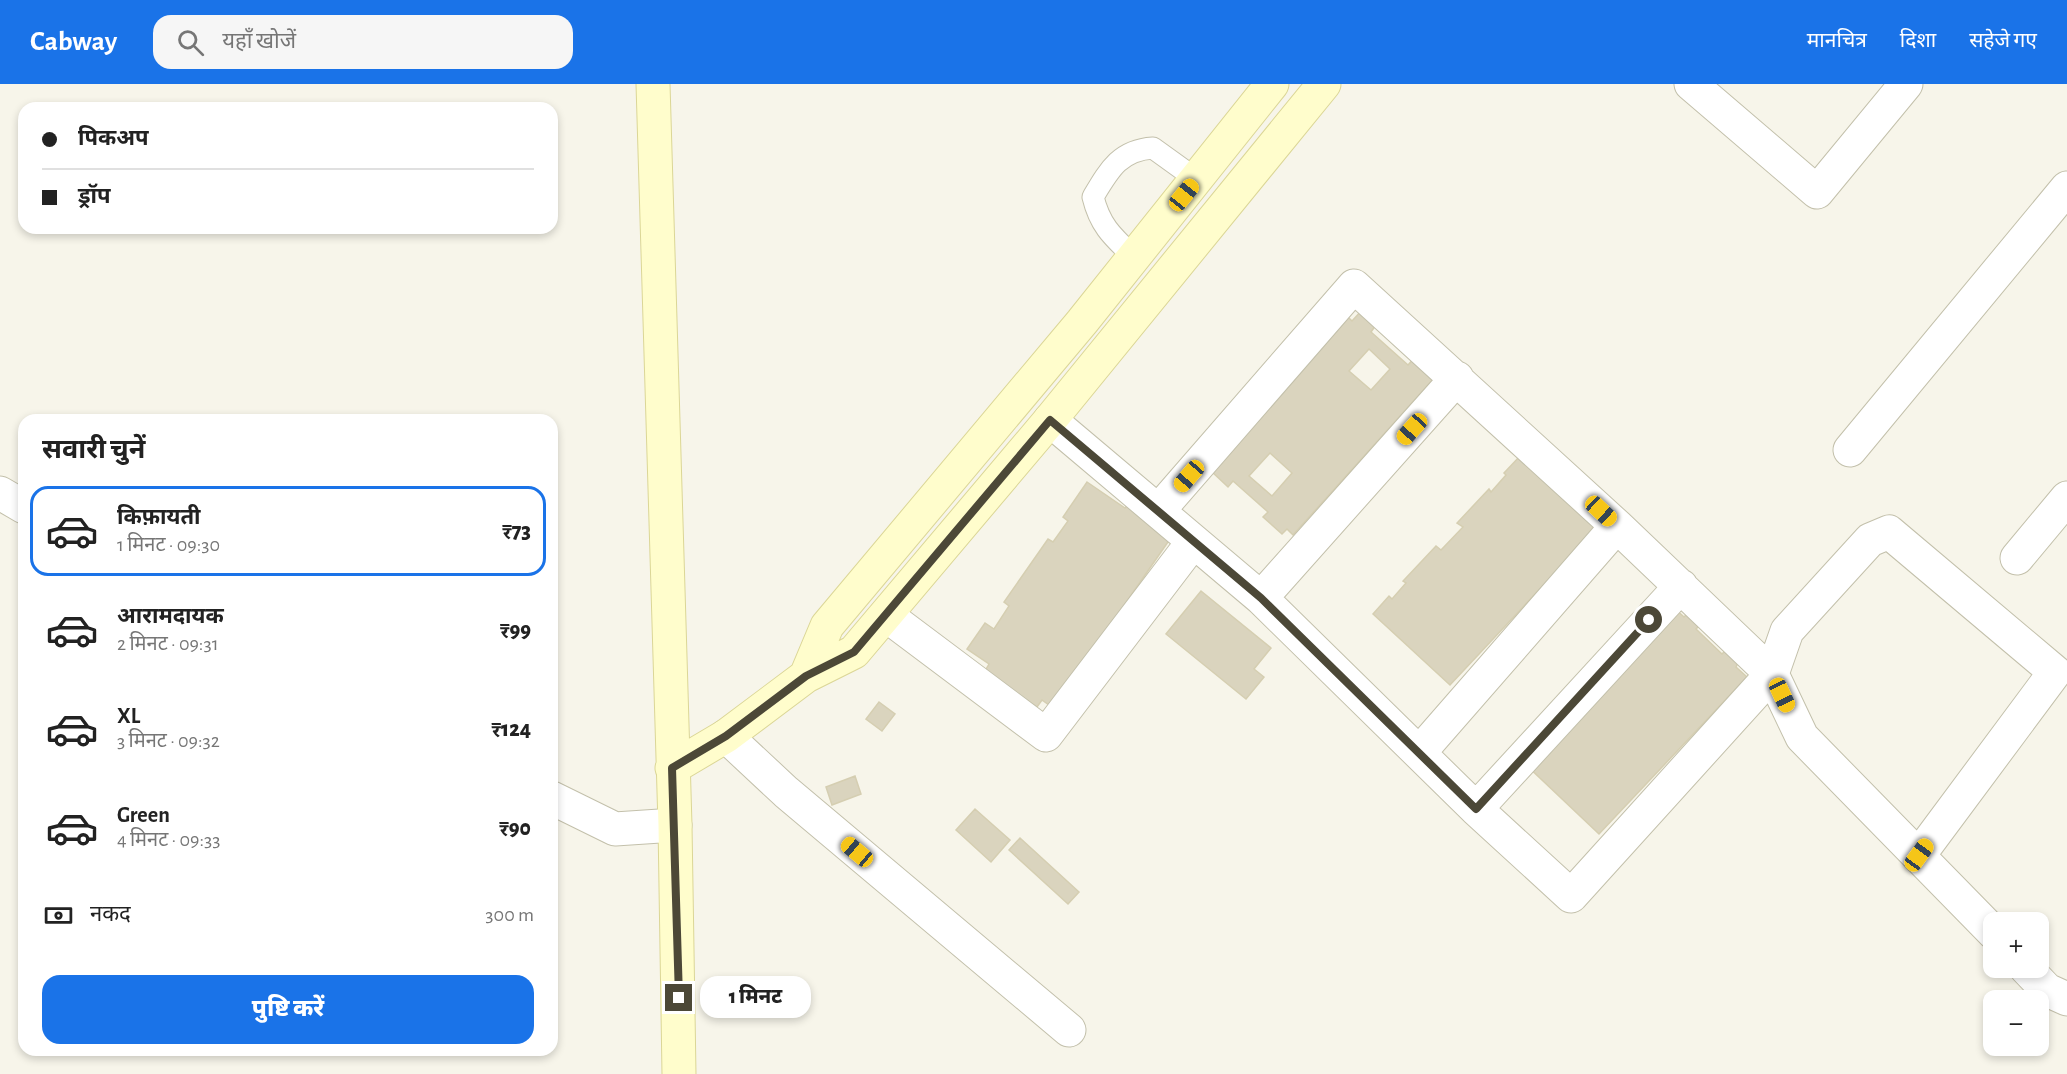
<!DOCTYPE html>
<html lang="hi">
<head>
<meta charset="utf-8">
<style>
	:root { --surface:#fff; --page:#f6f6f6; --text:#222; --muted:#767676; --line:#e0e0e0; --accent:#1a73e8 }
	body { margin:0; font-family:"Alegreya Sans","Noto Sans Devanagari",sans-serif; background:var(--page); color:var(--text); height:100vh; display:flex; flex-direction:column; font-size:22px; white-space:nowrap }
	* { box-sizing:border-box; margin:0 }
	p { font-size:20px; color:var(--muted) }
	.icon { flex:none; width:33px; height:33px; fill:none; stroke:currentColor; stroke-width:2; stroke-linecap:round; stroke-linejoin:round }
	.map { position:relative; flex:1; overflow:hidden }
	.sheet { position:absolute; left:18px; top:330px; width:540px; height:642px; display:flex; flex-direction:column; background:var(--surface); border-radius:18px; box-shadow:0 3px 9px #0003 }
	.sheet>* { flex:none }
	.guide { position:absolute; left:18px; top:18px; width:540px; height:132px; border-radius:18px; box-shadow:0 3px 9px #0003; display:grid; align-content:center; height:132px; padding:0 24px; background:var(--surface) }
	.buttons { position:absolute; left:1983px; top:828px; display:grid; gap:12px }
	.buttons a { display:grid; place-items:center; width:66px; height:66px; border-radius:12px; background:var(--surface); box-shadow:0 3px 9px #0003; font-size:30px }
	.end { position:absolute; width:27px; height:27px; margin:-14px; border:8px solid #4c4837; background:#fff; box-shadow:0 0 0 3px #fff }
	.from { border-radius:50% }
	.bubble { position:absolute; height:42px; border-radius:18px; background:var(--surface); box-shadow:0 3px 9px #0003; font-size:20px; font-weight:800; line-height:42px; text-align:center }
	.car { position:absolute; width:18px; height:36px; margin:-18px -9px; border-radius:8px; box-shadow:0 0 4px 2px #0007; background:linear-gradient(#f5c518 24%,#345 0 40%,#f5c518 0 76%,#345 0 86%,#f5c518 0) }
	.guide b { display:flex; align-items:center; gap:21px; height:57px; font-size:22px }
	.guide b+b { border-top:2px solid var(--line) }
	.guide i { width:15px; height:15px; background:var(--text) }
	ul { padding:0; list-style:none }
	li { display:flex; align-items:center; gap:18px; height:90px; margin:0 12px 9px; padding:0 12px; border:3px solid transparent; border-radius:18px }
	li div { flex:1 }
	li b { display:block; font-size:22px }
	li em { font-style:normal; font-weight:800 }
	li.on { border-color:var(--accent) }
	li>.icon { width:54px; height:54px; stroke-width:1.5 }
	h2 { padding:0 24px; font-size:27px; line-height:72px }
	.pay { display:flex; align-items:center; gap:15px; height:66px; padding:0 24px; font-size:22px }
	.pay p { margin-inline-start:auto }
	.cta { display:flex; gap:12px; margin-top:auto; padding:12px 24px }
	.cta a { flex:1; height:69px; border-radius:18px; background:var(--accent); color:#fff; font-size:24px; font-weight:800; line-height:69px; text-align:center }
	header { display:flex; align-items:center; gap:36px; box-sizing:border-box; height:84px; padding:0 30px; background:var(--accent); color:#fff }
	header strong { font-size:28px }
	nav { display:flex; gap:33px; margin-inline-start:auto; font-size:21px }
	.search { width:420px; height:54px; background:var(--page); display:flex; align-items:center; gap:15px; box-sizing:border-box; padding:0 21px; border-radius:18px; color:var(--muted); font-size:22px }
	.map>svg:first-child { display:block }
	.building { fill:#dad4be; stroke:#d5ceb1; stroke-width:1.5; fill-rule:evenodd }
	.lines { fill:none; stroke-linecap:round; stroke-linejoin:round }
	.lane-casing { stroke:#c3c0ab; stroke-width:23 }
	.street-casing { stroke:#c3c0ab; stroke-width:35 }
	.secondary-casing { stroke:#dbd696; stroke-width:35 }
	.lane { stroke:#fff; stroke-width:21 }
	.street { stroke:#fff; stroke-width:33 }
	.secondary { stroke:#fffdcc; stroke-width:33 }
	.route { stroke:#4c4837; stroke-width:8 }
</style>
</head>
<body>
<header>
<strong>Cabway</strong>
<div class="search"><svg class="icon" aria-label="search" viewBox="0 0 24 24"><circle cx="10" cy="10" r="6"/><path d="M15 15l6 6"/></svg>यहाँ खोजें</div>
<nav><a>मानचित्र</a><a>दिशा</a><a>सहेजे गए</a></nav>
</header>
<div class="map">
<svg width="2067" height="990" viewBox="0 0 2067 990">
	<rect width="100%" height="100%" fill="#f7f5ea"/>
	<path class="building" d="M1363 225 1378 238 1371 248 1408 281 1416 272 1437 291 1293 451 1287 445 1282 450 1263 433 1268 428 1233 397 1228 403 1211 387 1346 231 1352 237ZM1369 265 1390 285 1371 306 1349 287ZM1270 369 1292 389 1272 412 1249 392Z
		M1520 372 1597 444 1450 601 1373 530 1389 512 1392 515 1406 499 1403 497 1436 462 1441 466 1463 443 1457 439 1489 405 1491 408 1506 391 1504 389Z
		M1087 398 1125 424 1130 418 1170 455 1053 624 1042 616 1037 623 985 587 989 580 967 565 985 539 994 545 1009 522 1004 518 1048 455 1053 458 1068 437 1063 433Z
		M1201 507 1271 564 1254 585 1264 593 1246 615 1166 550Z
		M1671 521 1684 533 1687 530 1699 542 1696 545 1722 570 1725 567 1738 579 1736 583 1747 593 1599 750 1523 678Z
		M879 618 895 630 882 647 866 635Z
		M855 692 861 710 832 721 826 703Z
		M975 725 1010 756 991 778 956 746Z
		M1020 754 1079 808 1068 820 1009 766Z"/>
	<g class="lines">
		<defs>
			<path id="lane" d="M1134 173C1113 153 1100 142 1093 113 1109 86 1120 66 1153 64L1196 95"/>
			<path id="street" d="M1691 0 1817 108 1906 0
				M1050 336 1261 514 1476 725 1571 812 1772 590 1802 653 1994 849
				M1850 366 2067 104
				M0 409 24 423
				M1159 426 1354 202 1617 442 1772 590 1787 547 1870 456 1889 448 2055 588 1919 771
				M2017 474 2067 414
				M1261 514 1457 294
				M886 531 1046 651 1193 458
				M726 652 786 708 1069 946
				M1419 669 1617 442
				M552 714 615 745 675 741
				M1476 725 1681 502
				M2026 884 2047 906 2067 915"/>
			<path id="secondary" d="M653 0 675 741 679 990
				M806 592 827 542 1082 238 1272 0
				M672 684 726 652 806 592 854 568 1050 336 1324 0"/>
		</defs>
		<use href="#lane" class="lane-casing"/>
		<use href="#street" class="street-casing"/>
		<use href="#secondary" class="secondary-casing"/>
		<use href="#lane" class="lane"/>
		<use href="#street" class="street"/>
		<use href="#secondary" class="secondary"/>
	</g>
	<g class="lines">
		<path class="route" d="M679 914 672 684 726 652 806 592 854 568 1050 336 1261 514 1476 725 1649 536"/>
	</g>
</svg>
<div class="buttons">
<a>+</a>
<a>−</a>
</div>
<i class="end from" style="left:1649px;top:536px"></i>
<i class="end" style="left:679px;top:914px"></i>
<div class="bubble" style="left:700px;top:892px;width:111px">1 मिनट</div>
<i class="car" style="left:1184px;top:111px;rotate:39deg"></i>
<i class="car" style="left:1412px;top:345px;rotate:222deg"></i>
<i class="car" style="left:1189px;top:392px;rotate:221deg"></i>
<i class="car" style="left:1601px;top:427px;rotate:133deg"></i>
<i class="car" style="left:1782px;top:611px;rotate:155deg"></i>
<i class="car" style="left:857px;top:768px;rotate:310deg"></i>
<i class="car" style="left:1919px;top:771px;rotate:36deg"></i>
<div class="guide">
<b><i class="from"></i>पिकअप</b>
<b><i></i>ड्रॉप</b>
</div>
<section class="sheet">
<h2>सवारी चुनें</h2>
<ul>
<li class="on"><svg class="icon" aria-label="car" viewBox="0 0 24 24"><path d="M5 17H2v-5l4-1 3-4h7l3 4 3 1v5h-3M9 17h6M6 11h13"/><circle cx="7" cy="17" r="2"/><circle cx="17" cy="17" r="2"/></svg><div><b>किफ़ायती</b><p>1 मिनट · 09:30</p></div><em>₹73</em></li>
<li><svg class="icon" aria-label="car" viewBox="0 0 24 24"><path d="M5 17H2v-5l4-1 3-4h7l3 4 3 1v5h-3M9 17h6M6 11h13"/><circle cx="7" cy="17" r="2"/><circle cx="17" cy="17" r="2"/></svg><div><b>आरामदायक</b><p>2 मिनट · 09:31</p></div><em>₹99</em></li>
<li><svg class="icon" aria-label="car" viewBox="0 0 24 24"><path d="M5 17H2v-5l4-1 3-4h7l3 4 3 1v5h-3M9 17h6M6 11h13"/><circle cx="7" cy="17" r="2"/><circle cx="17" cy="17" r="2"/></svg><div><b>XL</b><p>3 मिनट · 09:32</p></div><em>₹124</em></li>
<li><svg class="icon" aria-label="car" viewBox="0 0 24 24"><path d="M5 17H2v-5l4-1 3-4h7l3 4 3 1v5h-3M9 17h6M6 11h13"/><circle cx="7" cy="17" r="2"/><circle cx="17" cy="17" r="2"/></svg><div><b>Green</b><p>4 मिनट · 09:33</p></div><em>₹90</em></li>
</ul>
<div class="pay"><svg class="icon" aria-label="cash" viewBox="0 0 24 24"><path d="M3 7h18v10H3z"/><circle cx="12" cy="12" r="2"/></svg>नकद<p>300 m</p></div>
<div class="cta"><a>पुष्टि करें</a></div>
</section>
</div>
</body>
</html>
